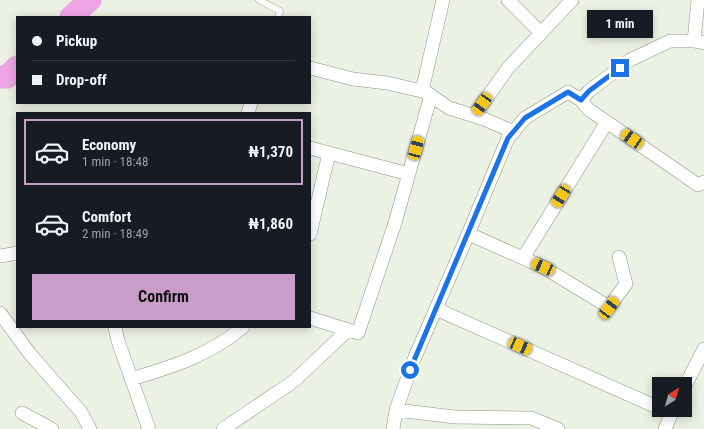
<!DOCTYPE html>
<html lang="en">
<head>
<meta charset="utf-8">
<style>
	:root { --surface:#171b24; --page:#242831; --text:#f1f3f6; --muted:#9ea1a6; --line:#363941; --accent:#ca9cc9 }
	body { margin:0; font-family:"Roboto Condensed",sans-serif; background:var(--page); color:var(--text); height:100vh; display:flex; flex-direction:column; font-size:15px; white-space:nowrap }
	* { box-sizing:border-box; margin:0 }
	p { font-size:13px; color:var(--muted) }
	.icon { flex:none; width:22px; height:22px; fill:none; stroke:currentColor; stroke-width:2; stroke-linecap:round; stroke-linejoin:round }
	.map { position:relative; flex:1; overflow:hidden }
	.details { position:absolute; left:16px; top:112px; width:295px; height:216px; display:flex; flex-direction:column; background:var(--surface); border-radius:0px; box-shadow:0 2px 10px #0003 }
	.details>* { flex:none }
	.guide { position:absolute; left:16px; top:16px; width:295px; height:88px; border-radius:0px; box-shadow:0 2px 10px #0003; display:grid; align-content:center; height:88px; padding:0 16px; background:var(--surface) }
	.needle { width:26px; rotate:37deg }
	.buttons { position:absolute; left:652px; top:377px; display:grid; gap:8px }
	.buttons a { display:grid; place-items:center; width:40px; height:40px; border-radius:0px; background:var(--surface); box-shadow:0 2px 10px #0003; font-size:20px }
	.end { position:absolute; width:18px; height:18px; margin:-9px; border:5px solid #1a73e8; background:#fff; box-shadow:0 0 0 2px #fff }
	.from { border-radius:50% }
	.bubble { position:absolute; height:28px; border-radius:0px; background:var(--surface); box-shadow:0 2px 10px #0003; font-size:13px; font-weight:700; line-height:28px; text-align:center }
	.car { position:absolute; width:12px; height:24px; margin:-12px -6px; border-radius:5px; box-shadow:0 0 3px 1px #0007; background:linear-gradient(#f5c518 24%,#345 0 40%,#f5c518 0 76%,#345 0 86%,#f5c518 0) }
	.guide b { display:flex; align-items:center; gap:14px; height:38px; font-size:15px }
	.guide b+b { border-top:1px solid var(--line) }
	.guide i { width:10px; height:10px; background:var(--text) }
	ul { padding:7px 0 0; list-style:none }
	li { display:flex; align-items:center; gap:12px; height:66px; margin:0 8px 6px; padding:0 8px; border:2px solid transparent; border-radius:0px }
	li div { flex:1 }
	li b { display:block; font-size:15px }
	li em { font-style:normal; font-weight:700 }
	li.selected { border-color:var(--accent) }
	li>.icon { width:36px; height:36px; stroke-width:1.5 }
	.action { display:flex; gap:8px; margin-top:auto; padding:8px 16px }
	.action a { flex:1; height:46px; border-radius:0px; background:var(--accent); color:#111; font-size:16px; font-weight:700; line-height:46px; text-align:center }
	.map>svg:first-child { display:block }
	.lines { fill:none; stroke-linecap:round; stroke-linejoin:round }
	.river { stroke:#eea5e6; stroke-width:23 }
	.lane-casing { stroke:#8e9386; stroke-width:7 }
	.street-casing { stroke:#8e9386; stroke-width:14 }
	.lane { stroke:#fff; stroke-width:6 }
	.street { stroke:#fff; stroke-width:13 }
	.route { stroke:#1a73e8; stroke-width:5 }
</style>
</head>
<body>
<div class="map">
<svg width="704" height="429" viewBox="0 0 704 429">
	<rect width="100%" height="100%" fill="#ebf1e3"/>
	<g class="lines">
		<path class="river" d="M71 17 90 0
			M0 77H7L17 67"/>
		<defs>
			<path id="lane" d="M259 0 280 11 278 17"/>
			<path id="street" d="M508 0 541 33
				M694 41 698 0
				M310 68 353 79 387 83 426 92 449 108 484 119 514 132
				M422 91 443 0
				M581 100 588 109 698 185 704 182
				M248 113 251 103
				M474 116 508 68 572 0
				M310 148 409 174
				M310 234 329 153
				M469 234 543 267 609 307 626 284 619 257
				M0 256 17 253
				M523 258 607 122
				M436 309 659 408
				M0 313 30 354 81 412 90 429
				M310 318 358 333 395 223 431 95
				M115 327 118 341 149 429
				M131 379C172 367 210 355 243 327
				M685 386 704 349
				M396 410 455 417 531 418 558 429
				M22 413 52 429
				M223 429 294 381 348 330
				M393 429 396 410 415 357 464 244 508 138 525 118 568 92 581 100 589 91 630 60 670 41H694L704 43
				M665 429 673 410"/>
		</defs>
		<use href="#lane" class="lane-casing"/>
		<use href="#street" class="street-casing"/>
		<use href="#lane" class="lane"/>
		<use href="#street" class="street"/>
	</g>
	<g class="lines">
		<path class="route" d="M410 370 508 138 525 118 568 92 581 100 589 91 620 68"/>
	</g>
</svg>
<div class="buttons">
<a><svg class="needle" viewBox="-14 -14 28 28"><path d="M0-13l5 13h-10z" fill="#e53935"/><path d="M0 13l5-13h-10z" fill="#9ea1a6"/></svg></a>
</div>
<i class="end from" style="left:410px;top:370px"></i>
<i class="end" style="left:620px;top:68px"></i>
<div class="bubble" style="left:587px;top:10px;width:66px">1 min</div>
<i class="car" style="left:482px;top:104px;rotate:215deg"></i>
<i class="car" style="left:632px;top:139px;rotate:304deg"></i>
<i class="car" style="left:416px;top:148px;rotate:15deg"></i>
<i class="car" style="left:561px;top:196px;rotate:212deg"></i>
<i class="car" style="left:543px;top:267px;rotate:294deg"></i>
<i class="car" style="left:609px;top:308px;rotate:37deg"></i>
<i class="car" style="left:520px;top:346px;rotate:114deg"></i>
<div class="guide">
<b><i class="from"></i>Pickup</b>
<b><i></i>Drop-off</b>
</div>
<section class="details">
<ul>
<li class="selected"><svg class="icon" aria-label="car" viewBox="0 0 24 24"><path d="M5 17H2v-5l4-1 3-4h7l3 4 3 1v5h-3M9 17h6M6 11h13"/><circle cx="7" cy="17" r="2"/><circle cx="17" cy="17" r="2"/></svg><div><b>Economy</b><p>1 min · 18:48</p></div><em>₦1,370</em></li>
<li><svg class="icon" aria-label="car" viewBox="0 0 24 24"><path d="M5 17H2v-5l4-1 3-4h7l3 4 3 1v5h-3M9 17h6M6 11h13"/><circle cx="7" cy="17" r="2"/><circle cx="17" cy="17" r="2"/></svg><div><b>Comfort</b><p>2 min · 18:49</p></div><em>₦1,860</em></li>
</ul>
<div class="action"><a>Confirm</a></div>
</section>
</div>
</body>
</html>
